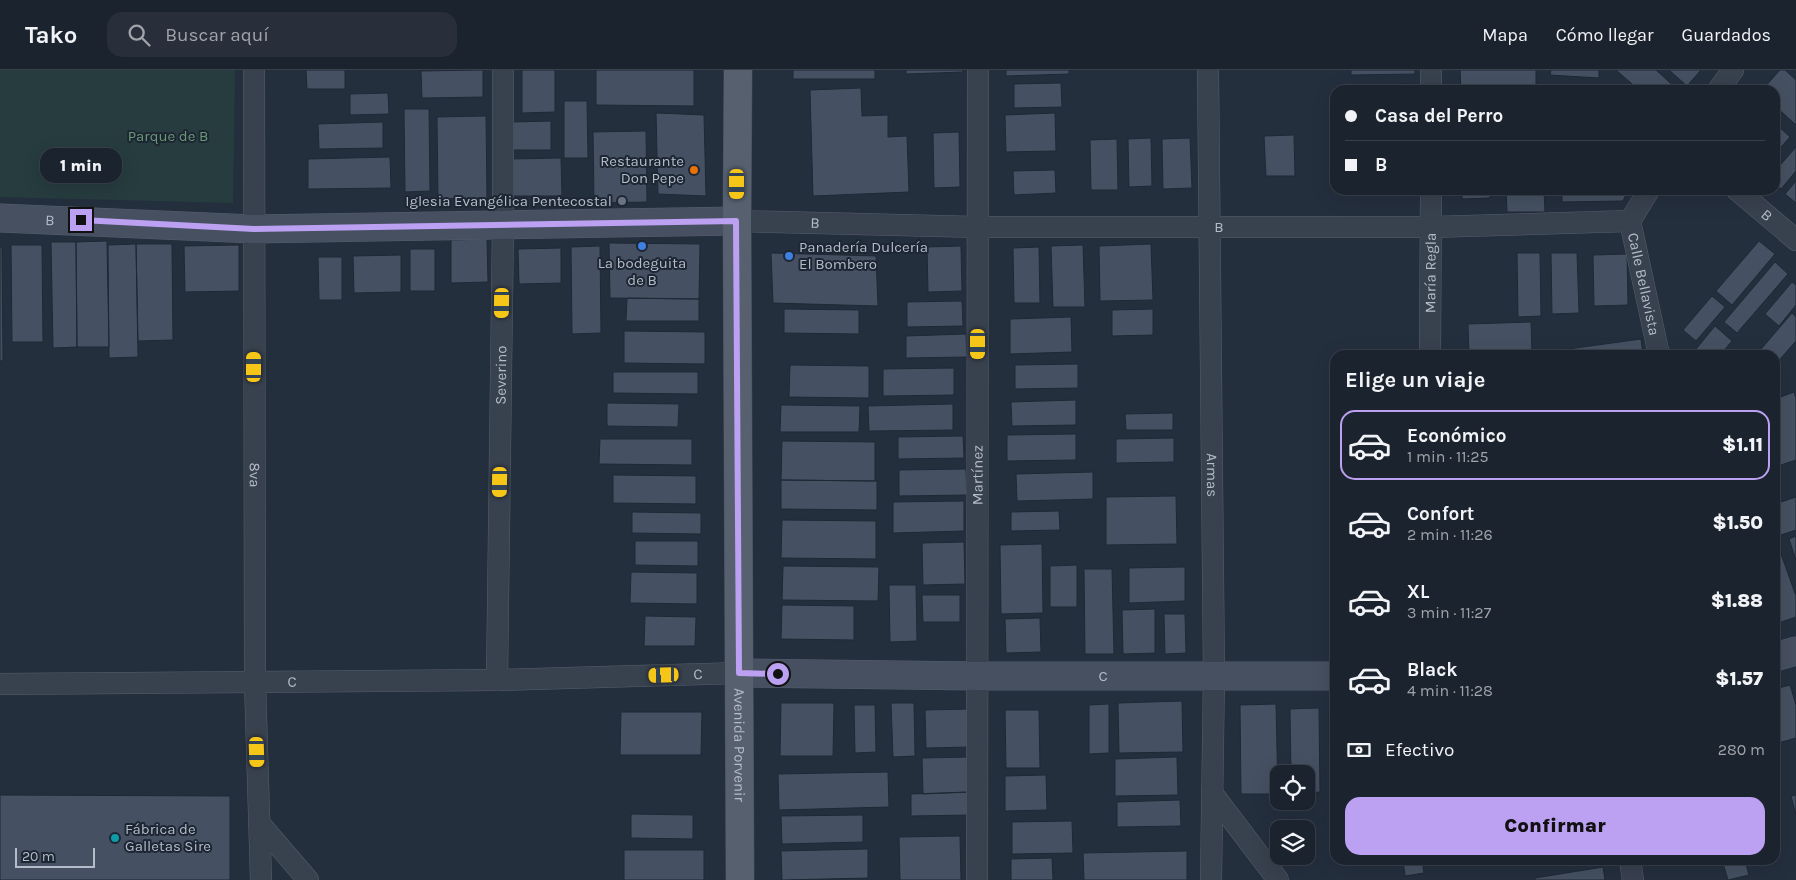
<!DOCTYPE html>
<html lang="es">
<head>
<meta charset="utf-8">
<style>
	:root { --surface:#1b232e; --page:#282f3a; --text:#f1f3f6; --muted:#a0a4aa; --line:#39404a; --accent:#bca0f2 }
	body { margin:0; font-family:Karla,sans-serif; background:var(--page); color:var(--text); height:100vh; display:flex; flex-direction:column; font-size:19px; white-space:nowrap }
	* { box-sizing:border-box; margin:0 }
	p { font-size:16px; color:var(--muted) }
	.icon { flex:none; width:28px; height:28px; fill:none; stroke:currentColor; stroke-width:2; stroke-linecap:round; stroke-linejoin:round }
	.map { position:relative; flex:1; overflow:hidden }
	.side { position:absolute; left:1330px; top:280px; width:450px; height:515px; display:flex; flex-direction:column; background:var(--surface); border-radius:15px; box-shadow:0 5px 20px #0002,0 0 0 1px var(--line) }
	.side>* { flex:none }
	.guide { position:absolute; left:1330px; top:15px; width:450px; height:110px; border-radius:15px; box-shadow:0 5px 20px #0002,0 0 0 1px var(--line); display:grid; align-content:center; height:110px; padding:0 15px; background:var(--surface) }
	.buttons { position:absolute; left:1270px; top:695px; display:grid; gap:10px }
	.buttons a { display:grid; place-items:center; width:45px; height:45px; border-radius:10px; background:var(--surface); box-shadow:0 5px 20px #0002,0 0 0 1px var(--line); font-size:25px }
	.scale { position:absolute; left:15px; bottom:12px; width:80px; box-sizing:border-box; padding-left:5px; border:2px solid #b4bcc9; border-top:0; font-size:14px; line-height:18px; white-space:nowrap; color:#b4bcc9; -webkit-text-stroke:4px #1d2633; paint-order:stroke }
	.end { position:absolute; width:22px; height:22px; margin:-11px; border:6px solid #bca0f2; background:#111; box-shadow:0 0 0 2px #111 }
	.from { border-radius:50% }
	.bubble { position:absolute; height:35px; border-radius:15px; background:var(--surface); box-shadow:0 5px 20px #0002,0 0 0 1px var(--line); font-size:16px; font-weight:800; line-height:35px; text-align:center }
	.car { position:absolute; width:15px; height:30px; margin:-15px -8px; border-radius:6px; box-shadow:0 0 4px 1px #0007; background:linear-gradient(#f5c518 24%,#345 0 40%,#f5c518 0 76%,#345 0 86%,#f5c518 0) }
	.guide b { display:flex; align-items:center; gap:18px; height:48px; font-size:19px }
	.guide b+b { border-top:1px solid var(--line) }
	.guide i { width:12px; height:12px; background:var(--text) }
	ul { padding:0; list-style:none }
	li { display:flex; align-items:center; gap:15px; height:70px; margin:0 10px 8px; padding:0 5px; border:2px solid transparent; border-radius:15px }
	li div { flex:1 }
	li b { display:block; font-size:19px }
	li em { font-style:normal; font-weight:800 }
	li.selected { border-color:var(--accent) }
	li>.icon { width:45px; height:45px; stroke-width:1.5 }
	h2 { padding:0 15px; font-size:22px; line-height:60px }
	.pay { display:flex; align-items:center; gap:12px; height:55px; padding:0 15px; font-size:19px }
	.pay p { margin-inline-start:auto }
	.primary-button { display:flex; gap:10px; margin-top:auto; padding:10px 15px }
	.primary-button a { flex:1; height:58px; border-radius:15px; background:var(--accent); color:#111; font-size:20px; font-weight:800; line-height:58px; text-align:center }
	header { display:flex; align-items:center; gap:30px; box-sizing:border-box; height:70px; padding:0 25px; background:var(--surface); border-bottom:1px solid var(--line) }
	header strong { font-size:24px }
	nav { display:flex; gap:28px; margin-inline-start:auto; font-size:18px }
	.search { width:350px; height:45px; background:var(--page); display:flex; align-items:center; gap:12px; box-sizing:border-box; padding:0 18px; border-radius:15px; color:var(--muted); font-size:19px }
	.map>svg:first-child { display:block }
	.green { fill:#263c3f }
	.building { fill:#455162; stroke:#1f2835 }
	.lines { fill:none; stroke-linecap:round; stroke-linejoin:round }
	.street-casing { stroke:#565f6c; stroke-width:22 }
	.secondary-casing { stroke:#565f6c; stroke-width:29 }
	.primary-casing { stroke:#414a57; stroke-width:29 }
	.street { stroke:#38414e; stroke-width:21 }
	.secondary { stroke:#465061; stroke-width:28 }
	.primary { stroke:#56606e; stroke-width:28 }
	.route { stroke:#bca0f2; stroke-width:6 }
	.food-dot { fill:#e8710a; stroke:#1d2633; stroke-width:2 }
	.worship-dot { fill:#6b7280; stroke:#1d2633; stroke-width:2 }
	.shop-dot { fill:#3f7fe0; stroke:#1d2633; stroke-width:2 }
	.culture-dot { fill:#0f9aa8; stroke:#1d2633; stroke-width:2 }
	.labels { text-anchor:middle; stroke-width:4; stroke-linejoin:round; paint-order:stroke }
	.park-label { font-size:15px; fill:#6b9a76; stroke:#1d2633 }
	.poi-label { font-size:15px; fill:#b4bcc9; stroke:#1d2633; text-anchor:end }
	.street-label { font-size:15px; fill:#b4bcc9; stroke:#1d2633 }
</style>
</head>
<body>
<header>
<strong>Tako</strong>
<div class="search"><svg class="icon" aria-label="search" viewBox="0 0 24 24"><circle cx="10" cy="10" r="6"/><path d="M15 15l6 6"/></svg>Buscar aquí</div>
<nav><a>Mapa</a><a>Cómo llegar</a><a>Guardados</a></nav>
</header>
<div class="map">
<svg width="1796" height="810" viewBox="0 0 1796 810">
	<rect width="100%" height="100%" fill="#242f3e"/>
	<path class="green" d="M0 0H235L233 133 0 127Z"/>
	<path class="building" d="M306 0H345V19H307Z
		M483 0V27L422 28 421 1Z
		M522 0H555V42L522 43Z
		M596 0H694V36L596 35Z
		M793 0H875V9H793Z
		M906 0H963V2L906 4Z
		M1006 0H1069V4L1006 6Z
		M1351 0H1415V4L1351 5Z
		M1460 0H1536V20H1461Z
		M1551 0H1599V8L1550 5Z
		M1616 0H1656L1678 20H1639Z
		M1669 0H1701L1687 16Z
		M1780 0H1785L1796 10V55L1775 36V20H1762Z
		M1061 13 1062 37 1014 38V14Z
		M1412 14V20H1347V16Z
		M861 18 862 46 888 45V67L907 66 909 122 813 126 810 20Z
		M388 23 389 44 350 45V24Z
		M564 31H587L588 88H564Z
		M404 39H429L430 121 405 122Z
		M656 43 704 45 706 126 658 124Z
		M1055 43 1056 81 1006 82 1005 45Z
		M486 46 487 128 438 129 437 47Z
		M551 51V80H512V52Z
		M383 52V78L319 79 318 54Z
		M1775 53 1790 67 1775 84Z
		M646 61 647 132 594 133 593 62Z
		M959 62 960 117 934 118 933 63Z
		M1294 65 1295 106H1266L1264 66Z
		M1151 68 1152 116 1129 117 1128 69Z
		M1190 68 1192 118 1163 119 1162 69Z
		M1117 69 1118 120H1091L1090 70Z
		M1796 77V101L1781 119 1775 113V101Z
		M390 87 391 118 308 119V89Z
		M561 88 562 126H510L509 89Z
		M1055 100 1056 123 1014 125 1013 101Z
		M1796 111V133L1785 124Z
		M1346 120H1395V121L1346 122Z
		M1462 120H1490V128L1462 129Z
		M1506 120H1544L1545 142H1507Z
		M1562 120H1628L1623 131 1562 132Z
		M487 169 488 212 451 213V170Z
		M107 171 109 277H77L76 172Z
		M1759 171 1775 184 1732 235 1716 221Z
		M51 172H76L77 277 53 278Z
		M609 173 700 174 699 229 610 228Z
		M136 174H172L173 270 138 271Z
		M136 174 138 287 109 288 108 175Z
		M1151 174 1153 230 1100 231 1099 176Z
		M11 175H42L43 272H12Z
		M239 175V221L185 222 184 176Z
		M1083 175 1085 237H1053L1051 176Z
		M600 176 601 263 572 264 571 177Z
		M961 176 962 221 928 222 927 177Z
		M0 177H2L3 291H0Z
		M1039 177 1040 233H1014L1013 178Z
		M561 178V213L519 214 518 179Z
		M410 179H435V221H410Z
		M771 183 876 186 878 236 773 233Z
		M1517 183H1540L1541 246 1518 247Z
		M1551 183H1577L1579 243 1552 244Z
		M1627 184 1628 235 1594 236 1593 185Z
		M401 185V222L354 223 353 186Z
		M318 187H342V230H319Z
		M1775 192 1788 204 1737 263 1724 252Z
		M1792 212 1796 215V235L1779 256 1765 244Z
		M1712 226 1725 237 1696 271 1683 260Z
		M627 228 699 229V251H626Z
		M962 231 963 256 907 257V232Z
		M784 239 859 240V264L784 263Z
		M1153 239V265L1112 266V240Z
		M1792 243 1796 247V271L1775 295V285H1756Z
		M1071 247 1072 282 1010 284V249Z
		M1531 252 1532 284 1469 285 1468 254Z
		M1715 256 1732 271 1720 285H1693L1692 284Z
		M624 261 705 262V294L624 293Z
		M966 264 967 287 906 288V266Z
		M1641 269 1643 285H1526L1532 284Z
		M1078 294V318L1015 319V295Z
		M790 295 869 296V328L789 327Z
		M954 298V325L883 326V299Z
		M613 302H698V324L613 323Z
		M1794 322 1796 328V390L1775 397V329Z
		M1076 330V355L1012 356 1011 332Z
		M607 333 679 334 678 357 607 356Z
		M953 334V360L869 361 868 336Z
		M781 335 860 336 859 362H780Z
		M1173 343V360H1126L1125 344Z
		M1076 364V390L1007 391V365Z
		M963 366 964 388 898 389V367Z
		M1174 368V392L1116 393V369Z
		M600 369H692V395L599 394Z
		M782 371 875 372V411L781 410Z
		M966 399 967 425 899 426V400Z
		M1093 402V429L1017 431 1016 404Z
		M613 405 696 406V434L613 433Z
		M781 410 877 411V440L781 439Z
		M1176 426 1177 474 1106 475V427Z
		M1796 427V460L1775 467V434Z
		M964 431V461L893 463V432Z
		M1059 441 1060 460 1011 461V442Z
		M632 442 701 443V464L632 463Z
		M782 450 876 451V489L781 488Z
		M1796 466V490L1789 469Z
		M1775 467 1796 526V547L1775 554Z
		M635 471H698V496L635 495Z
		M964 472 965 514 923 515 922 473Z
		M1042 474 1043 543 1001 544 1000 475Z
		M1077 495V537H1050V496Z
		M783 496 879 497 878 531 782 530Z
		M1185 497V531L1129 533V498Z
		M1084 499H1112L1114 584H1085Z
		M631 502 697 503V534L630 533Z
		M889 515H916L917 571 890 572Z
		M922 525H960V552H923Z
		M782 535 854 536V570L781 569Z
		M1155 539V583L1123 584 1122 540Z
		M1164 544H1185L1186 583 1165 584Z
		M645 546 696 547 695 576H644Z
		M1040 548 1041 582 1006 583 1005 549Z
		M1790 615 1796 635V668L1775 674V619Z
		M1182 631 1183 682 1119 683 1118 633Z
		M781 633H834L833 686H780Z
		M891 633H914L915 686 893 687Z
		M1109 634V683L1089 684V635Z
		M1276 634 1278 724H1241L1240 635Z
		M854 635H875L876 682 855 683Z
		M1319 638 1320 722 1306 723V704H1291L1290 639Z
		M968 639 969 677 926 678 925 640Z
		M1005 640H1039L1040 698H1006Z
		M1329 641H1335V747H1330Z
		M621 642H702L701 685H620Z
		M969 687 970 722 923 724 922 688Z
		M1177 687 1178 725 1115 726V689Z
		M888 702 889 737 779 740 778 704Z
		M1046 705 1047 740 1005 741V706Z
		M970 722V745L911 746V724Z
		M0 725 230 726V810H0Z
		M1796 725V745L1791 726Z
		M1180 730 1181 756 1117 757V732Z
		M631 744 693 745V769L631 768Z
		M863 745V772L782 774 781 746Z
		M1072 751 1073 783 1012 784V752Z
		M960 766 961 810H900L899 767Z
		M868 779V808L782 810 781 781Z
		M624 780H704V810H624Z
		M1187 781V810H1084L1083 783Z
		M1052 788 1053 810H1011V789Z
		M1403 790H1422L1424 803 1405 806Z
		M1722 790H1745L1749 805 1728 810Z
		M1603 797 1605 810H1535V808Z"/>
	<g class="lines">
		<defs>
			<g id="street">
				<path id="s1" d="M254 0 255 612 261 810"/>
				<path id="s2" d="M1208 0 1214 605 1211 810"/>
				<path d="M1431 0V20"/>
				<path d="M1718 20 1733 0"/>
				<path id="s3" d="M1649 120 1630 151 1659 285"/>
				<path id="s4" d="M1737 120 1796 170"/>
				<path id="s5" d="M737 151 978 157H1431L1630 151"/>
				<path id="s6" d="M1430 285 1431 120"/>
				<path id="s7" d="M497 610 503 154V0"/>
				<path id="s8" d="M0 614 497 610 739 603"/>
				<path d="M1212 723 1278 810"/>
				<path d="M259 753 308 810"/>
				<path d="M1630 790 1633 810"/>
				<path id="s9" d="M977 810 978 0"/>
			</g>
			<g id="secondary">
				<path id="s10" d="M0 148 254 159 737 151"/>
				<path d="M1775 587 1796 581"/>
				<path id="s11" d="M739 603 977 606H1335"/>
			</g>
			<g id="primary">
				<path id="s12" d="M738 0 737 151 740 810"/>
			</g>
		</defs>
		<use href="#street" class="street-casing"/>
		<use href="#secondary" class="secondary-casing"/>
		<use href="#primary" class="primary-casing"/>
		<use href="#street" class="street"/>
		<use href="#secondary" class="secondary"/>
		<use href="#primary" class="primary"/>
	</g>
	<g class="lines">
		<path class="route" d="M81 150 254 159 736 151 739 603 778 604"/>
	</g>
	<circle class="food-dot" cx="694" cy="100" r="5"/>
	<circle class="worship-dot" cx="622" cy="131" r="5"/>
	<g class="shop-dot">
		<circle cx="642" cy="176" r="5"/>
		<circle cx="789" cy="186" r="5"/>
	</g>
	<circle class="culture-dot" cx="115" cy="768" r="5"/>
	<g class="labels">
		<g class="park-label">
			<text x="168" y="71">Parque de B</text>
		</g>
		<g class="poi-label">
			<text x="684" y="96">Restaurante<tspan x="684" dy="17">Don Pepe</tspan></text>
			<text x="612" y="136">Iglesia Evangélica Pentecostal</text>
			<text x="799" y="182" text-anchor="start">Panadería Dulcería<tspan x="799" dy="17">El Bombero</tspan></text>
			<text x="642" y="198" text-anchor="middle">La bodeguita<tspan x="642" dy="17">de B</tspan></text>
			<text x="125" y="764" text-anchor="start">Fábrica de<tspan x="125" dy="17">Galletas Sire</tspan></text>
		</g>
		<g class="street-label">
			<text dy="5" stroke="none"><textPath href="#s4" startOffset="39">B</textPath></text>
			<text dy="5" stroke="none"><textPath href="#s10" startOffset="50">B</textPath></text>
			<text dy="5" stroke="none"><textPath href="#s5" startOffset="78">B</textPath></text>
			<text dy="5" stroke="none"><textPath href="#s5" startOffset="482">B</textPath></text>
			<text dy="5" stroke="none"><textPath href="#s6" startOffset="82">María Regla</textPath></text>
			<text dy="5" stroke="none"><textPath href="#s3" startOffset="101">Calle Bellavista</textPath></text>
			<text dy="5" stroke="none"><textPath href="#s7" startOffset="305">Severino</textPath></text>
			<text dy="5" stroke="none"><textPath href="#s1" startOffset="405">8va</textPath></text>
			<text dy="5" stroke="none"><textPath href="#s9" startOffset="405">Martínez</textPath></text>
			<text dy="5" stroke="none"><textPath href="#s2" startOffset="405">Armas</textPath></text>
			<text dy="5" stroke="none"><textPath href="#s8" startOffset="698">C</textPath></text>
			<text dy="5" stroke="none"><textPath href="#s11" startOffset="364">C</textPath></text>
			<text dy="5" stroke="none"><textPath href="#s8" startOffset="292">C</textPath></text>
			<text dy="5" stroke="none"><textPath href="#s12" startOffset="675">Avenida Porvenir</textPath></text>
		</g>
	</g>
</svg>
<div class="buttons">
<a><svg class="icon" aria-label="locate" viewBox="0 0 24 24"><circle cx="12" cy="12" r="6"/><path d="M12 2v4M12 18v4M2 12h4M18 12h4"/></svg></a>
<a><svg class="icon" aria-label="layers" viewBox="0 0 24 24"><path d="M12 4l9 5-9 5-9-5zM3 14l9 5 9-5"/></svg></a>
</div>
<div class="scale">20 m</div>
<i class="end from" style="left:778px;top:604px"></i>
<i class="end" style="left:81px;top:150px"></i>
<div class="bubble" style="left:40px;top:78px;width:82px">1 min</div>
<i class="car" style="left:737px;top:114px;rotate:180deg"></i>
<i class="car" style="left:502px;top:233px;rotate:181deg"></i>
<i class="car" style="left:978px;top:274px;rotate:180deg"></i>
<i class="car" style="left:254px;top:297px;rotate:0deg"></i>
<i class="car" style="left:500px;top:412px;rotate:181deg"></i>
<i class="car" style="left:664px;top:605px;rotate:268deg"></i>
<i class="car" style="left:257px;top:682px;rotate:178deg"></i>
<div class="guide">
<b><i class="from"></i>Casa del Perro</b>
<b><i></i>B</b>
</div>
<section class="side">
<h2>Elige un viaje</h2>
<ul>
<li class="selected"><svg class="icon" aria-label="car" viewBox="0 0 24 24"><path d="M5 17H2v-5l4-1 3-4h7l3 4 3 1v5h-3M9 17h6M6 11h13"/><circle cx="7" cy="17" r="2"/><circle cx="17" cy="17" r="2"/></svg><div><b>Económico</b><p>1 min · 11:25</p></div><em>$1.11</em></li>
<li><svg class="icon" aria-label="car" viewBox="0 0 24 24"><path d="M5 17H2v-5l4-1 3-4h7l3 4 3 1v5h-3M9 17h6M6 11h13"/><circle cx="7" cy="17" r="2"/><circle cx="17" cy="17" r="2"/></svg><div><b>Confort</b><p>2 min · 11:26</p></div><em>$1.50</em></li>
<li><svg class="icon" aria-label="car" viewBox="0 0 24 24"><path d="M5 17H2v-5l4-1 3-4h7l3 4 3 1v5h-3M9 17h6M6 11h13"/><circle cx="7" cy="17" r="2"/><circle cx="17" cy="17" r="2"/></svg><div><b>XL</b><p>3 min · 11:27</p></div><em>$1.88</em></li>
<li><svg class="icon" aria-label="car" viewBox="0 0 24 24"><path d="M5 17H2v-5l4-1 3-4h7l3 4 3 1v5h-3M9 17h6M6 11h13"/><circle cx="7" cy="17" r="2"/><circle cx="17" cy="17" r="2"/></svg><div><b>Black</b><p>4 min · 11:28</p></div><em>$1.57</em></li>
</ul>
<div class="pay"><svg class="icon" aria-label="cash" viewBox="0 0 24 24"><path d="M3 7h18v10H3z"/><circle cx="12" cy="12" r="2"/></svg>Efectivo<p>280 m</p></div>
<div class="primary-button"><a>Confirmar</a></div>
</section>
</div>
</body>
</html>
